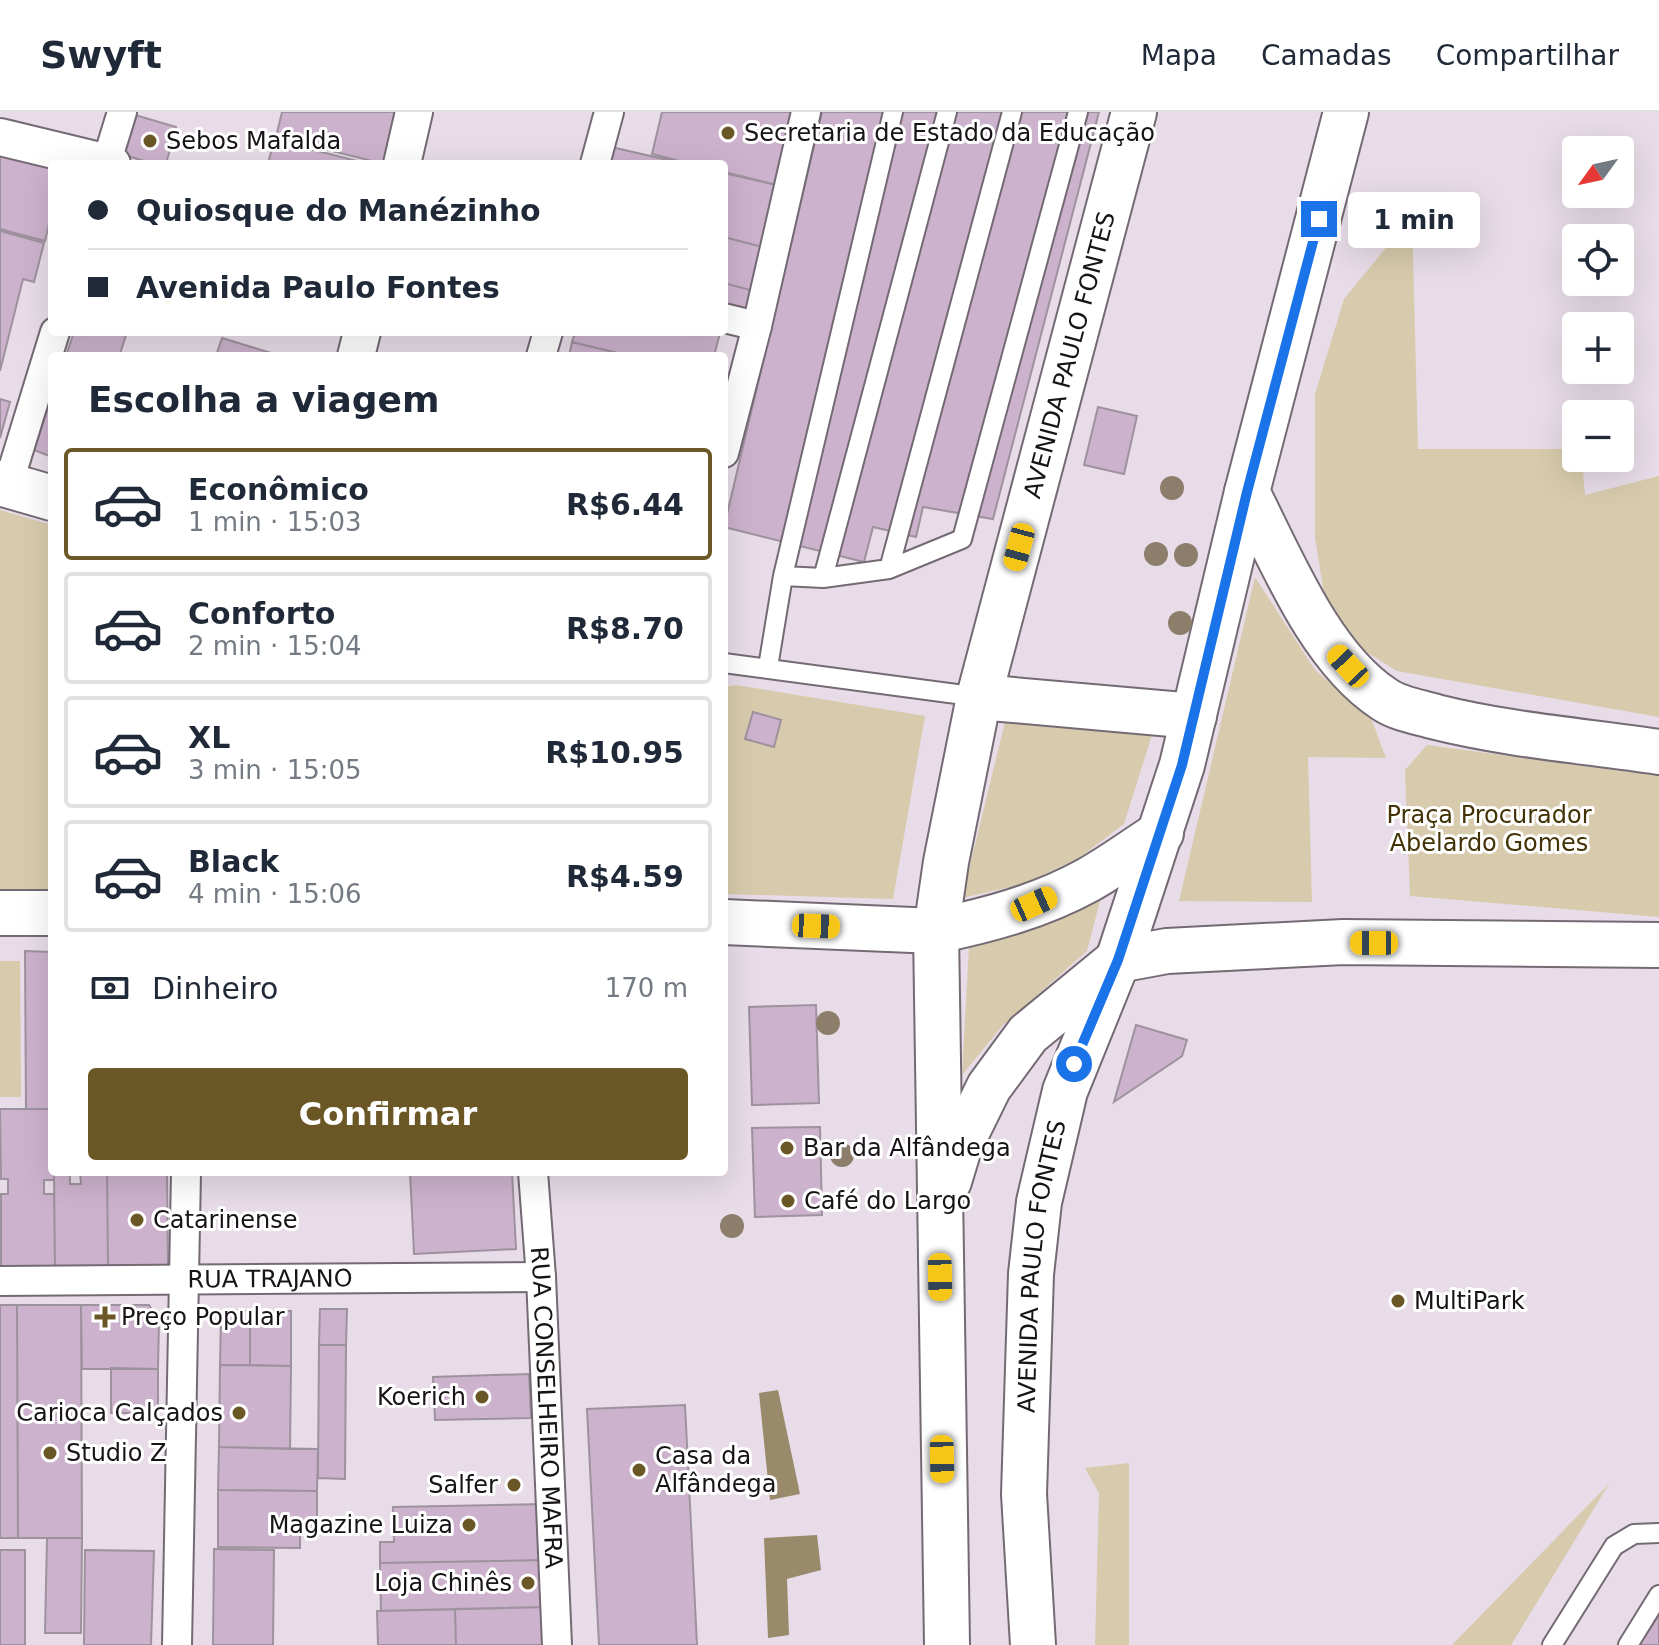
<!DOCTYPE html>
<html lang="pt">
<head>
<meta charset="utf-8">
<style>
	:root { --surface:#fff; --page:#f6f6f7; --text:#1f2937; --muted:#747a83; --line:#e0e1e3; --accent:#6a5725 }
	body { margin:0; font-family:"DejaVu Sans",sans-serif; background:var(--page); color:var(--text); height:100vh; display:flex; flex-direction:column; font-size:30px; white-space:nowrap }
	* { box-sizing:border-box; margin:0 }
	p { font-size:26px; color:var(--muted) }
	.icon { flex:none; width:44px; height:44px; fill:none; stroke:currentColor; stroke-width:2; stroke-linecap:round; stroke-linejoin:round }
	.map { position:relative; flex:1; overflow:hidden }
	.panel { position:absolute; left:48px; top:240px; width:680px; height:824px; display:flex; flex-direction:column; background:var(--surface); border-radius:8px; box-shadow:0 8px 32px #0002 }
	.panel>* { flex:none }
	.top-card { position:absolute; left:48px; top:48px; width:680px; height:176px; border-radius:8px; box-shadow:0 8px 32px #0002; display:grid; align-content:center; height:176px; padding:0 40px; background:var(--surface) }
	.needle { width:52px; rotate:237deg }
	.tools { position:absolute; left:1562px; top:24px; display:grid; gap:16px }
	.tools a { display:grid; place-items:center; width:72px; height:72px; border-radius:8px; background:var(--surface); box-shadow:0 8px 32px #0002; font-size:40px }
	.end { position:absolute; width:36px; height:36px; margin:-18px; border:10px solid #1a73e8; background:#fff; box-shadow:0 0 0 4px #fff }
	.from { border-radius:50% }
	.bubble { position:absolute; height:56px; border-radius:8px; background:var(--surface); box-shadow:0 8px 32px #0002; font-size:26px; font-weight:700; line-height:56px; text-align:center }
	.car { position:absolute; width:24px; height:48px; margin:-24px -12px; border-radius:10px; box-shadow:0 0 6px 2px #0007; background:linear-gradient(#f5c518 24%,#345 0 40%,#f5c518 0 76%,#345 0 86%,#f5c518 0) }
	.top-card b { display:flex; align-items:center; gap:28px; height:76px; font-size:30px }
	.top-card b+b { border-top:2px solid var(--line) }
	.top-card i { width:20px; height:20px; background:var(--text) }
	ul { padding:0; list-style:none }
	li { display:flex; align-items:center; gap:24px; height:112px; margin:0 16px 12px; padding:0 24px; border:4px solid var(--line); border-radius:8px }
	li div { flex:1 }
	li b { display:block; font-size:30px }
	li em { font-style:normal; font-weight:700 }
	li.selected { border-color:var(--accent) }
	li>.icon { width:72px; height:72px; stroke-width:1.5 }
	h2 { padding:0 40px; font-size:36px; line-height:96px }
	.pay { display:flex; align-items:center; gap:20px; height:88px; padding:0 40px; font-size:30px }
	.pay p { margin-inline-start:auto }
	.primary-button { display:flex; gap:16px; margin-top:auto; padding:16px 40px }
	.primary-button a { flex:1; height:92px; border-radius:8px; background:var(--accent); color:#fff; font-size:32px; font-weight:700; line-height:92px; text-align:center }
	header { display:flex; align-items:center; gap:48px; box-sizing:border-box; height:112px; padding:0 40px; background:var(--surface); border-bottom:2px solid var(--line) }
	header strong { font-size:38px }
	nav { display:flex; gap:44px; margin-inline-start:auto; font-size:28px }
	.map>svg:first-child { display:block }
	.green { fill:#d8cbad }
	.water { fill:#988a6a }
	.building { fill:#cdb2cd; stroke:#9d929d; stroke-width:2 }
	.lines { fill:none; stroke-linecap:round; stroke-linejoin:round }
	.service-casing { stroke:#746a74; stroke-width:22 }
	.pedestrian-casing { stroke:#746a74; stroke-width:32 }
	.minor-casing { stroke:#746a74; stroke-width:40 }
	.secondary-casing { stroke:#746a74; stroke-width:48 }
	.primary-casing { stroke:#746a74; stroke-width:48 }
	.service { stroke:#fff; stroke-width:18 }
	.pedestrian { stroke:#fff; stroke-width:28 }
	.minor { stroke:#fff; stroke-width:36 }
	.secondary { stroke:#fff; stroke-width:44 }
	.primary { stroke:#fff; stroke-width:44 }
	.tree { fill:#8c7e6b }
	.route { stroke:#1a73e8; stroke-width:10 }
	.poi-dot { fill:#6a5725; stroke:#fff; stroke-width:3 }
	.labels { text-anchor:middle; stroke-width:6; stroke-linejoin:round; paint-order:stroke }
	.poi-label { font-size:24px; fill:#171317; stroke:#fff; text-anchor:start }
	.street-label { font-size:24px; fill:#171317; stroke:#fff }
	.park-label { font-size:24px; fill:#423205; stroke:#fff }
</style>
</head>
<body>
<header>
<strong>Swyft</strong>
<nav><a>Mapa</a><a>Camadas</a><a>Compartilhar</a></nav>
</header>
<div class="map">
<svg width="1659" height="1533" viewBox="0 0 1659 1533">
	<rect width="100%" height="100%" fill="#e7dce7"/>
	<path class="green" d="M1412 104 1418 337H1576V346H1582L1585 383 1659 364V605L1397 559 1347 528 1324 483 1315 425V282L1344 187Z
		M0 398 52 413V777H0Z
		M1255 465 1315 558 1371 606 1386 646 1308 645 1312 790 1179 789Z
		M736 573 925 604 893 787 724 782V575Z
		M1006 606 1152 623 1124 712 1079 746 1023 772 962 786Z
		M1427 633 1659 664V805L1410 784 1405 658Z
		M1101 785 1087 839 1003 913 962 963 969 835Z
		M0 849H20L21 985H0V1030Z
		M1129 1351V1533H1095L1099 1381 1085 1356Z
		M1609 1372 1511 1533H1452L1599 1382Z"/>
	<path class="water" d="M778 1278 800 1382 770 1388 759 1281Z
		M817 1423 821 1458 787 1467 789 1523 768 1526 764 1426Z"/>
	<path class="building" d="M282 0H402L390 52H384L276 25Z
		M662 0H804L785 75 724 60V52H691L652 42Z
		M822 0H1099L993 407 923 395 916 425 873 415 864 450 724 415Z
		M135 3 176 15 166 52H154L124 43Z
		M274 28 369 52H268Z
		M0 33 52 52V99L45 129 0 117Z
		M607 34 685 52H603Z
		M724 61 785 75 774 138 724 125Z
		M0 119 44 131 34 170 23 167 0 259Z
		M724 125 774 138 765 182 724 171Z
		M724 171 765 182 757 214 724 206Z
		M74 220H127L120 242 125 244H66Z
		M575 220H716L720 221 714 244H630L572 230Z
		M222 226 281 244H216Z
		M572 230 630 244H569Z
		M52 284V345L34 338Z
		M0 287 10 290 0 326Z
		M1098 295 1137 304 1124 362 1084 353Z
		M753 600 781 608 774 635 745 627Z
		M25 839 52 840V997H26Z
		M816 893 819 991 752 993 749 895Z
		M1136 913 1187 928 1182 944 1114 990Z
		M0 997H52L54 1068H44V1082H54L55 1155H1V1082H8V1067H1Z
		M820 1015 822 1103 755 1105 752 1016Z
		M54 1060H70V1072H81L80 1060H107L108 1155H55Z
		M107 1060H167L168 1155H108Z
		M410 1060H512L516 1137 414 1142Z
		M0 1193H17L18 1426H0Z
		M17 1193H81L82 1426H18Z
		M81 1193H149L159 1209 158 1257H82Z
		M320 1197H347L346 1233H319Z
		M226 1198 250 1199V1253H220L221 1204Z
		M250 1199H291V1254L250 1253Z
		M319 1233H346L345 1367 318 1366Z
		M220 1253 291 1254 290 1337 219 1335Z
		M111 1256 158 1257V1301H111Z
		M529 1262 531 1306 435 1308 433 1265Z
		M685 1293 697 1533H599L587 1297Z
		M219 1335 318 1337 317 1379 218 1378Z
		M218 1378 317 1379V1421H300V1436L218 1435Z
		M544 1392 546 1448 380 1451V1430H394L393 1395Z
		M47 1426H82L81 1521H45Z
		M214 1437 274 1438 273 1533H213Z
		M0 1438H25V1533H0Z
		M85 1438 154 1439 151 1533H84Z
		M546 1448 547 1495 381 1499 380 1451Z
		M547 1495 548 1533H456L455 1497Z
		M455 1497 456 1533H378L377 1499Z
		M1656 1501 1659 1502V1533H1636Z"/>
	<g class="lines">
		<defs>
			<path id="service" d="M889 457 1012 0
				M783 464 823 466 889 457 962 427 1078 0
				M823 466 947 0
				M724 551 979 585
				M768 555 783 464 893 0
				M1552 1533 1614 1434 1634 1422 1659 1421
				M1628 1533 1659 1483"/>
			<g id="pedestrian">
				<path d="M106 52 122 0"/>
				<path d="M595 52 609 0"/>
				<path d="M724 206 757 214"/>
				<path d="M541 244 548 220"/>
				<path d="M724 341 757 214 806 0"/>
				<path d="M8 373 55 220"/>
				<path id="s1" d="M533 1060 541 1165 557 1533"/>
				<path id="s2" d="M0 1169 541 1165"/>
				<path d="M177 1533 186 1060"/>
			</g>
			<path id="minor" d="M0 25 112 52
				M402 52 414 0
				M356 244 362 220"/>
			<path id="secondary" d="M0 371 52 386
				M0 801H52
				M724 810 936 819"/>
			<g id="primary">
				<path d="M1247 380C1281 447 1320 545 1384 587 1398 597 1419 600 1436 605 1508 623 1585 629 1659 640"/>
				<path d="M979 585 1194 604"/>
				<path d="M936 819C989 808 1041 794 1088 768 1113 754 1137 736 1161 721"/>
				<path d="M949 1069 959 1036 989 975 1028 922 1118 848 1167 839 1343 830 1659 833"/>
				<path id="s3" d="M947 1533 936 819 946 750 979 585 1134 0"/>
				<path id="s4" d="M1033 1533 1024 1382 1031 1162 1039 1090 1065 979 1118 848 1182 653 1247 380 1346 0"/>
			</g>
		</defs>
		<use href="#service" class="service-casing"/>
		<use href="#pedestrian" class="pedestrian-casing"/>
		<use href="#minor" class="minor-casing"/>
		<use href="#secondary" class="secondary-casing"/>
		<use href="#primary" class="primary-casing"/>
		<use href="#service" class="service"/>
		<use href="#pedestrian" class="pedestrian"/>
		<use href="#minor" class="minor"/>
		<use href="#secondary" class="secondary"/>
		<use href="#primary" class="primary"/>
	</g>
	<g class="tree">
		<circle cx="1172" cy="376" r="12"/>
		<circle cx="1156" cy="442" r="12"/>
		<circle cx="1186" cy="443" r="12"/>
		<circle cx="1180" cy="511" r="12"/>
		<circle cx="828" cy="911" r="12"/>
		<circle cx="842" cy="1043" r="12"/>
		<circle cx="732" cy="1114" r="12"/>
	</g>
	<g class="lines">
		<path class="route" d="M1074 952 1118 848 1182 653 1247 380 1319 107"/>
	</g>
	<g class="poi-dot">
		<circle cx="728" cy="21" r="8"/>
		<circle cx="150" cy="29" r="8"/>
		<circle cx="787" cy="1036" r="8"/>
		<circle cx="788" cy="1089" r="8"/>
		<circle cx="137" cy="1108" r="8"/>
		<circle cx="1398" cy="1189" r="8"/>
		<path d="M101 1193h8v8h8v8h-8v8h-8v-8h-8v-8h8z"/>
		<circle cx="482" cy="1285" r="8"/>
		<circle cx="239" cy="1301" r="8"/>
		<circle cx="50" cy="1341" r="8"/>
		<circle cx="639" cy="1358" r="8"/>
		<circle cx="514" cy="1373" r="8"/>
		<circle cx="469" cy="1413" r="8"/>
		<circle cx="528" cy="1471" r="8"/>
	</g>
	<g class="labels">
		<g class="poi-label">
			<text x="744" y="29">Secretaria de Estado da Educação</text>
			<text x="166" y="37">Sebos Mafalda</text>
			<text x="803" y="1044">Bar da Alfândega</text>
			<text x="804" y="1097">Café do Largo</text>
			<text x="153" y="1116">Catarinense</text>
			<text x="1414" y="1197">MultiPark</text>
			<text x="121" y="1213">Preço Popular</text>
			<text x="466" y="1293" text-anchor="end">Koerich</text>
			<text x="223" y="1309" text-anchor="end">Carioca Calçados</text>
			<text x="66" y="1349">Studio Z</text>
			<text x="655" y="1352">Casa da<tspan x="655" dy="28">Alfândega</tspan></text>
			<text x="498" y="1381" text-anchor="end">Salfer</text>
			<text x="453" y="1421" text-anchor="end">Magazine Luiza</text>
			<text x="512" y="1479" text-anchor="end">Loja Chinês</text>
		</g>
		<g class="street-label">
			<text dy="8" stroke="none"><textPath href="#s3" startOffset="1306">AVENIDA PAULO FONTES</textPath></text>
			<text dy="8" stroke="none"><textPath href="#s4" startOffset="380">AVENIDA PAULO FONTES</textPath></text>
			<text dy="8" stroke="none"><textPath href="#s2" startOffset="270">RUA TRAJANO</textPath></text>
			<text dy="8" stroke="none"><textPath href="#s1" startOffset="236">RUA CONSELHEIRO MAFRA</textPath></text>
		</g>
		<g class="park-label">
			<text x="1489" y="711">Praça Procurador<tspan x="1489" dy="28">Abelardo Gomes</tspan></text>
		</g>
	</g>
</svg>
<div class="tools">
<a><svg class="needle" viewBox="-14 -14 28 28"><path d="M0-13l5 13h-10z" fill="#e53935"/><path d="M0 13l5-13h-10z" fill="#747a83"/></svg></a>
<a><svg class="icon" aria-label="locate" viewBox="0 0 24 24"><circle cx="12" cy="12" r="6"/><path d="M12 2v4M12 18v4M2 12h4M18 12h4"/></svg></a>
<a>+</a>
<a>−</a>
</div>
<i class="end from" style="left:1074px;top:952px"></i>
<i class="end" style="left:1319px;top:107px"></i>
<div class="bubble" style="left:1348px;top:80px;width:132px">1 min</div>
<i class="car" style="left:1019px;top:435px;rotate:195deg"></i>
<i class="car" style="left:1348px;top:554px;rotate:317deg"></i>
<i class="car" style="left:1034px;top:792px;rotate:66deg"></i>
<i class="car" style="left:816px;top:814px;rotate:92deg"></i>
<i class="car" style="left:1374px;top:831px;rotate:270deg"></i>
<i class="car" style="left:940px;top:1165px;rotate:179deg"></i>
<i class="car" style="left:942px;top:1347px;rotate:179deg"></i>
<div class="top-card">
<b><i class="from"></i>Quiosque do Manézinho</b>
<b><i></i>Avenida Paulo Fontes</b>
</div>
<section class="panel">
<h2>Escolha a viagem</h2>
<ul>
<li class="selected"><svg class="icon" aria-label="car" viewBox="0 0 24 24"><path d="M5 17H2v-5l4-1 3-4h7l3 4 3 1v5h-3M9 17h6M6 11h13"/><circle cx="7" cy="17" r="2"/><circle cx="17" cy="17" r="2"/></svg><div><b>Econômico</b><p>1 min · 15:03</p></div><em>R$6.44</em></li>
<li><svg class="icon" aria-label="car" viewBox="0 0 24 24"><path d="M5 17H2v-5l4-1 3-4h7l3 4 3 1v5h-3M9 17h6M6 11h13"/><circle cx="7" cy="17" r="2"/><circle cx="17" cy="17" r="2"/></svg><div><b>Conforto</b><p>2 min · 15:04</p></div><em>R$8.70</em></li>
<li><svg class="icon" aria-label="car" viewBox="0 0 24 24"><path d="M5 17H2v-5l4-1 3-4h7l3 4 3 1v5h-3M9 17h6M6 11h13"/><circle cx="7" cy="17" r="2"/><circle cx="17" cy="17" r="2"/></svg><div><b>XL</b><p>3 min · 15:05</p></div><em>R$10.95</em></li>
<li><svg class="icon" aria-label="car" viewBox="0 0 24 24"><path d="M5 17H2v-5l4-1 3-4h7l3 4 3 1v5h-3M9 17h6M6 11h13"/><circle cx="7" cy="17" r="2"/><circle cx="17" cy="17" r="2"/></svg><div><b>Black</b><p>4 min · 15:06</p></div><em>R$4.59</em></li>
</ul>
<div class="pay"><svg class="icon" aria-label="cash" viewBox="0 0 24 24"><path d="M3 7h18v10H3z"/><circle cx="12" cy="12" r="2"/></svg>Dinheiro<p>170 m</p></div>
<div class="primary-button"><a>Confirmar</a></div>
</section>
</div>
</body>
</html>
